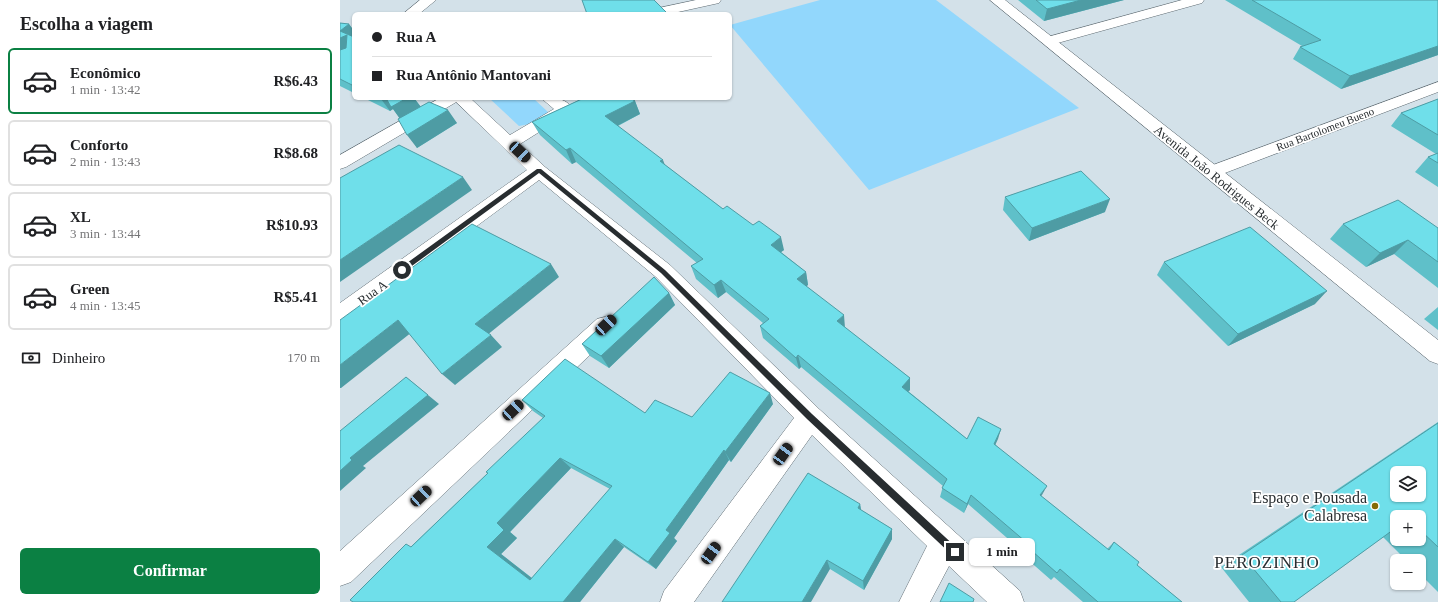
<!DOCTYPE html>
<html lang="pt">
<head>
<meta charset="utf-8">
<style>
	:root { --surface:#fff; --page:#f2f2f2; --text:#202124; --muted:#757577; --line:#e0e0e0; --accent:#0b8043 }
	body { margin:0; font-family:"Times New Roman",serif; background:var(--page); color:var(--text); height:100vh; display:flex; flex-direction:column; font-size:15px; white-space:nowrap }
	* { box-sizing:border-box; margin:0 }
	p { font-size:13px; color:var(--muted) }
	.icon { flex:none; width:22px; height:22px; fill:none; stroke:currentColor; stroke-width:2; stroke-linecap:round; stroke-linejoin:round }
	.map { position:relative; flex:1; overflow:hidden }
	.drawer { display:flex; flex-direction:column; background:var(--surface); width:340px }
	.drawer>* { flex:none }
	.hud { position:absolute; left:12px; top:12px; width:380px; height:88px; border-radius:6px; box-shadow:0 1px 3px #0004; display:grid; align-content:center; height:88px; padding:0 20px; background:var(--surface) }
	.tools { position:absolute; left:1050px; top:466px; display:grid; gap:8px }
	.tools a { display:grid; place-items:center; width:36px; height:36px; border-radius:6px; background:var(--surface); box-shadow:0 1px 3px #0004; font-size:20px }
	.end { position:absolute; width:18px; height:18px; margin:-9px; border:5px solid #282d30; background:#fff; box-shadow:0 0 0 2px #fff }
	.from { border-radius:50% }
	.bubble { position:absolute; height:28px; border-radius:6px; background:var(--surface); box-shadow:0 1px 3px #0004; font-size:13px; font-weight:800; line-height:28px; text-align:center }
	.car { position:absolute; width:12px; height:24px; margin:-12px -6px; border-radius:5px; box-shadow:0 0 3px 1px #0007; background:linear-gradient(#222 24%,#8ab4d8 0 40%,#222 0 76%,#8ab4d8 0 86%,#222 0) }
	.hud b { display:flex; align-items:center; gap:14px; height:38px; font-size:15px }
	.hud b+b { border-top:1px solid var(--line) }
	.hud i { width:10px; height:10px; background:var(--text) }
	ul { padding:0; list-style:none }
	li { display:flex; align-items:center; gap:12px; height:66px; margin:0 8px 6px; padding:0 12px; border:2px solid var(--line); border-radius:6px }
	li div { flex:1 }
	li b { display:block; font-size:15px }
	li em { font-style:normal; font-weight:800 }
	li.active { border-color:var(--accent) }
	li>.icon { width:36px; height:36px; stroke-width:1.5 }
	h2 { padding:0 20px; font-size:18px; line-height:48px }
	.pay { display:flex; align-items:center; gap:10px; height:44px; padding:0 20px; font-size:15px }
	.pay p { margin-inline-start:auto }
	.cta { display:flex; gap:8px; margin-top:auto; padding:8px 20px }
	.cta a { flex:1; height:46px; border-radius:6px; background:var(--accent); color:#fff; font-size:16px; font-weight:800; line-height:46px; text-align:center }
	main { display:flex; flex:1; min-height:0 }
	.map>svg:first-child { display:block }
	.green { fill:#92d7fc }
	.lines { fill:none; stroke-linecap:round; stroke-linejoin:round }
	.minor-casing { stroke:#5f6b72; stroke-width:1 }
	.tertiary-casing { stroke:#5f6b72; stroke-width:1 }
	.minor { fill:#fff; fill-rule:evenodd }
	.tertiary { fill:#fff; fill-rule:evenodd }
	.wall { fill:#5fc0c9; fill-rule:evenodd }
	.shaded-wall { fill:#4e9ca4 }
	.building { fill:#6fdfea; stroke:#4e9ca4; fill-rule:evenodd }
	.route { fill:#282d30 }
	.poi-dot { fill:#856a05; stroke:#fff; stroke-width:1.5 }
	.labels { text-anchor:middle; stroke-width:3.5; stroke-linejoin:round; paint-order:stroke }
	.far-street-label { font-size:11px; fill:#282d30; stroke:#fff }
	.street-label { font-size:13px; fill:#282d30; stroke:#fff }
	.near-poi-label { font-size:16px; fill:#282d30; stroke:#fff; text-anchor:end }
	.near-neighbourhood-label { font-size:17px; letter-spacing:1px; fill:#282d30; stroke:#fff }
</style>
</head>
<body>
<main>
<section class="drawer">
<h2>Escolha a viagem</h2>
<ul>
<li class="active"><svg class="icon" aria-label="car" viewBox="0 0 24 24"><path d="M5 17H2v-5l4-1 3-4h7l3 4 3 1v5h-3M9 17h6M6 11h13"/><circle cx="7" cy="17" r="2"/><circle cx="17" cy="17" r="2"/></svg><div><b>Econômico</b><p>1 min · 13:42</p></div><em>R$6.43</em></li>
<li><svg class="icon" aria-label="car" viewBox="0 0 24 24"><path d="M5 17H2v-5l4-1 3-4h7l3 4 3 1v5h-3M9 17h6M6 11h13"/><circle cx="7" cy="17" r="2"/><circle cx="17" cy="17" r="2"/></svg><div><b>Conforto</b><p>2 min · 13:43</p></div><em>R$8.68</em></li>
<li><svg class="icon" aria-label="car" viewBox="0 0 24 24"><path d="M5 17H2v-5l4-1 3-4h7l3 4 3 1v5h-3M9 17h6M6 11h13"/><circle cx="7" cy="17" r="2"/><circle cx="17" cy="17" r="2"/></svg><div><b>XL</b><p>3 min · 13:44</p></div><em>R$10.93</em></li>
<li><svg class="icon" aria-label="car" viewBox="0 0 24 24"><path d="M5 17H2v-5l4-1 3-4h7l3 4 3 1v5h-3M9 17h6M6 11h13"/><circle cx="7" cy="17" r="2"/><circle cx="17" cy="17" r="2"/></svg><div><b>Green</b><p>4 min · 13:45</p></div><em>R$5.41</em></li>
</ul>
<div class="pay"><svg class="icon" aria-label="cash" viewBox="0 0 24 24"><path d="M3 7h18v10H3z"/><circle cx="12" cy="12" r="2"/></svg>Dinheiro<p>170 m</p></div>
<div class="cta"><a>Confirmar</a></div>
</section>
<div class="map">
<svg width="1098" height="602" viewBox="0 0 1098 602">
	<rect width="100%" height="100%" fill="#d3e1e9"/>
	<path class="green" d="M480 0H596L739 108 529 190 390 25Z
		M149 98H193L208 112 200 122 179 126Z"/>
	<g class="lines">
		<defs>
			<path id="minor" d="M842 0H864L862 3 714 44 709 45 704 44 702 41 704 38Z
				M1098 82V92L877 176 871 178 865 176 862 172 865 168Z
				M112 98H130L170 135 214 109 201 98C214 98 225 97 233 109L231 112 180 144 205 167 330 265 479 409 680 591 684 602H647L609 566 590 602H559L587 546 472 435 354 602H320L324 591 454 418 316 277 199 180 8 321 0 324V303L187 170Z
				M265 317 273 319 276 326 273 333 11 582 0 586V551L257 319Z"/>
			<path id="tertiary" d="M80 0H96L79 14H63Z
				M356 0H381L379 3 329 14H303L305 11Z
				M650 0H665L1098 340V364L1090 361Z
				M100 98H120L118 101 6 167 0 169V155Z"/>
		</defs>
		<use href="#minor" class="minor-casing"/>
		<use href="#tertiary" class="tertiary-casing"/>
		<use href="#minor" class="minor"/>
		<use href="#tertiary" class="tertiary"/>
	</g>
	<path class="wall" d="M678 0H784L704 21Z
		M885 0H1098V55L1001 89 953 59 960 47 962 46Z
		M0 23 9 24 14 31V93L0 86Z
		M24 98H74L80 106 117 123 77 148 60 118 53 109 50 111Z
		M238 98H290L295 101 300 114 278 126 325 165 383 209 444 250 441 252 466 272 468 285 466 286 505 328 570 378V390L568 391 627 439 661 429 655 444 701 496 767 549 774 542 797 565 842 602H743L714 577 711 580 679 552 681 550 628 504 624 513 600 497 603 486 461 367 459 369 423 338 420 326 423 323 386 292 378 298 356 279 351 266 357 263 236 162 232 164 200 135 192 122 239 100Z
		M1098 99V187L1075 172 1088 157 1096 154 1051 126 1061 113Z
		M665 197 765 212 689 241 663 210Z
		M1003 224 1098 228V288L1054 254 1026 267 990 239Z
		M824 262 975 304 888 346 817 275Z
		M329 293 335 305 269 368 250 356 242 344Z
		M1098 307V330L1084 319Z
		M182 400 305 413 352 417 433 404 391 462 389 460 334 538 337 541 316 569 284 547 240 602H13L148 473 203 418 193 411ZM231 468 270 489 192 578 161 554 177 538 170 532Z
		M1098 422V592L1079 573V561H1067L1043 537 954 602H909L881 567ZM1057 517H1079V539H1057Z
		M520 504 521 510 552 529V539L524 590 490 569 382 602Z"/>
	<path class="shaded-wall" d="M741 0H784L704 21 707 9Z
		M9 24 14 31V45L0 52V31Z
		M1098 46V55L1001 89 1010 76Z
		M43 98H74L81 107 60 119 53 109 50 111 41 99Z
		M295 101 300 114 271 129 265 116Z
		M108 110 117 123 77 148 67 135Z
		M230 148 236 162 232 164 226 150Z
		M323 160 328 173 320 161Z
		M123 177 132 190 0 282V260Z
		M770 199 765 212 689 241 692 228Z
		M441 237 444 250 434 257 431 245Z
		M1068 240 1054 254 1026 267 1040 253Z
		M211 264 219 277 146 336 135 324Z
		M466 272 468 285 459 292 457 279Z
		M381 280 386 292 378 298 374 285Z
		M987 291 975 304 888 346 898 334Z
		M329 293 335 305 269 368 261 356Z
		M504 315 505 328 497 321Z
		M58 320 72 332 1 388H0V365Z
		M151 335 162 347 115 385 102 374Z
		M458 355 461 367 459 369 456 358Z
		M66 377 99 404 23 466 26 468 0 491V471Z
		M570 378V390L562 398V387Z
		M430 393 433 404 391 462 385 452Z
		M661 429 658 439 651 454 654 444Z
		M384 450 389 460 334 538 337 541 316 569 308 562 326 530Z
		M220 458 231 468 170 532 177 538 161 554 203 587 190 580 147 547 157 523Z
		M707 486 702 495 695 504 700 495Z
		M631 495 628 504 624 513 627 504Z
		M520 504 522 515 518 508Z
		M552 529V539L524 590 523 581Z
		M275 539 284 547 240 602H223Z
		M487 560 490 569 471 602H462Z"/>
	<path class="building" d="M242 0H314L328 14H247Z
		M696 0H741L707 9Z
		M912 0H1098V46L1010 76 960 47 981 40Z
		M0 23 9 24 0 31Z
		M0 31 14 37V86L0 79V50L6 48 7 35 0 38Z
		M46 98H67L51 107Z
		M244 98H290L295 101 265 116 323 160 320 161 383 209 387 206 413 225 419 221 441 237 431 245 466 272 457 279 504 315 497 321 570 378 562 387 627 439 638 417 661 429 654 444 707 486 700 495 769 550 774 542 799 562 797 565 842 602H758L720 569 717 573 684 544 686 542 631 495 627 504 602 488 607 479 458 355 456 358 420 326 429 319 381 280 374 285 351 266 363 259 230 148 226 150 192 122Z
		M1098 99V135L1061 113Z
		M89 102 108 110 67 135 58 119Z
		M59 145 123 177 0 260V178Z
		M1098 153V163L1088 157Z
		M741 171 770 199 692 228 665 197Z
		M1058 200 1098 228V262L1068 240 1040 253 1003 224Z
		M132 224 211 264 135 324 151 335 102 374 58 320 0 365V320Z
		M910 227 987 291 898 334 824 262Z
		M314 277 329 293 261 356 242 344Z
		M225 359 305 413 315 400 352 417 390 372 430 393 385 452 384 450 326 530 330 533 308 562 275 539 223 602H13L10 600 66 544 71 547 148 473 146 472 205 416 182 400ZM220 458 272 486 190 580 147 547 164 530 157 523Z
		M66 377 88 395 10 458 12 460 0 471V431Z
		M1098 423V547L1079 529V517H1057V527L954 602H941L902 555ZM1057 473H1079V495H1057Z
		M468 473 520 504 518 508 552 529 523 581 487 560 462 602H382Z
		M609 583 634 599 633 602H600Z"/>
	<path class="route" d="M197 169H201L325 270 472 414 618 549 620 552 618 555 615 556 612 555 467 419 321 273 199 173 65 271H60V268Z"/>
	<circle class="poi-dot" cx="1035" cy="506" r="4"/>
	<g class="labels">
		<g class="far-street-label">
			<text transform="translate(985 129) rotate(-21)" y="4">Rua Bartolomeu Bueno</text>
		</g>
		<g class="street-label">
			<text transform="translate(877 177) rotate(39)" y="5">Avenida João Rodrigues Beck</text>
			<text transform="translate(32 292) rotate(-36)" y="5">Rua A</text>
		</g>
		<g class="near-poi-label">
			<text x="1027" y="503">Espaço e Pousada<tspan x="1027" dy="18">Calabresa</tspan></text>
		</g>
		<g class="near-neighbourhood-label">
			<text x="927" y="568">PEROZINHO</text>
		</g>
	</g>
</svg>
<div class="tools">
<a><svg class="icon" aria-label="layers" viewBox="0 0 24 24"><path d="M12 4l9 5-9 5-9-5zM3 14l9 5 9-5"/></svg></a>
<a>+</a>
<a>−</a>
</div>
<i class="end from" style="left:62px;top:270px"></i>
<i class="end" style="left:615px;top:552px"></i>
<div class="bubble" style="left:629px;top:538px;width:66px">1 min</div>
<i class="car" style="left:180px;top:152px;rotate:133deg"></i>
<i class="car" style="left:266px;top:325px;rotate:47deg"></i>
<i class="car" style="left:173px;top:410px;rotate:47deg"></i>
<i class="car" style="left:443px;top:454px;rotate:36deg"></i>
<i class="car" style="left:81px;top:496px;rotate:47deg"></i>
<i class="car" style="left:371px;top:553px;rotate:36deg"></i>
<div class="hud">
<b><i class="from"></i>Rua A</b>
<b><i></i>Rua Antônio Mantovani</b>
</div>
</div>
</main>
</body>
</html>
